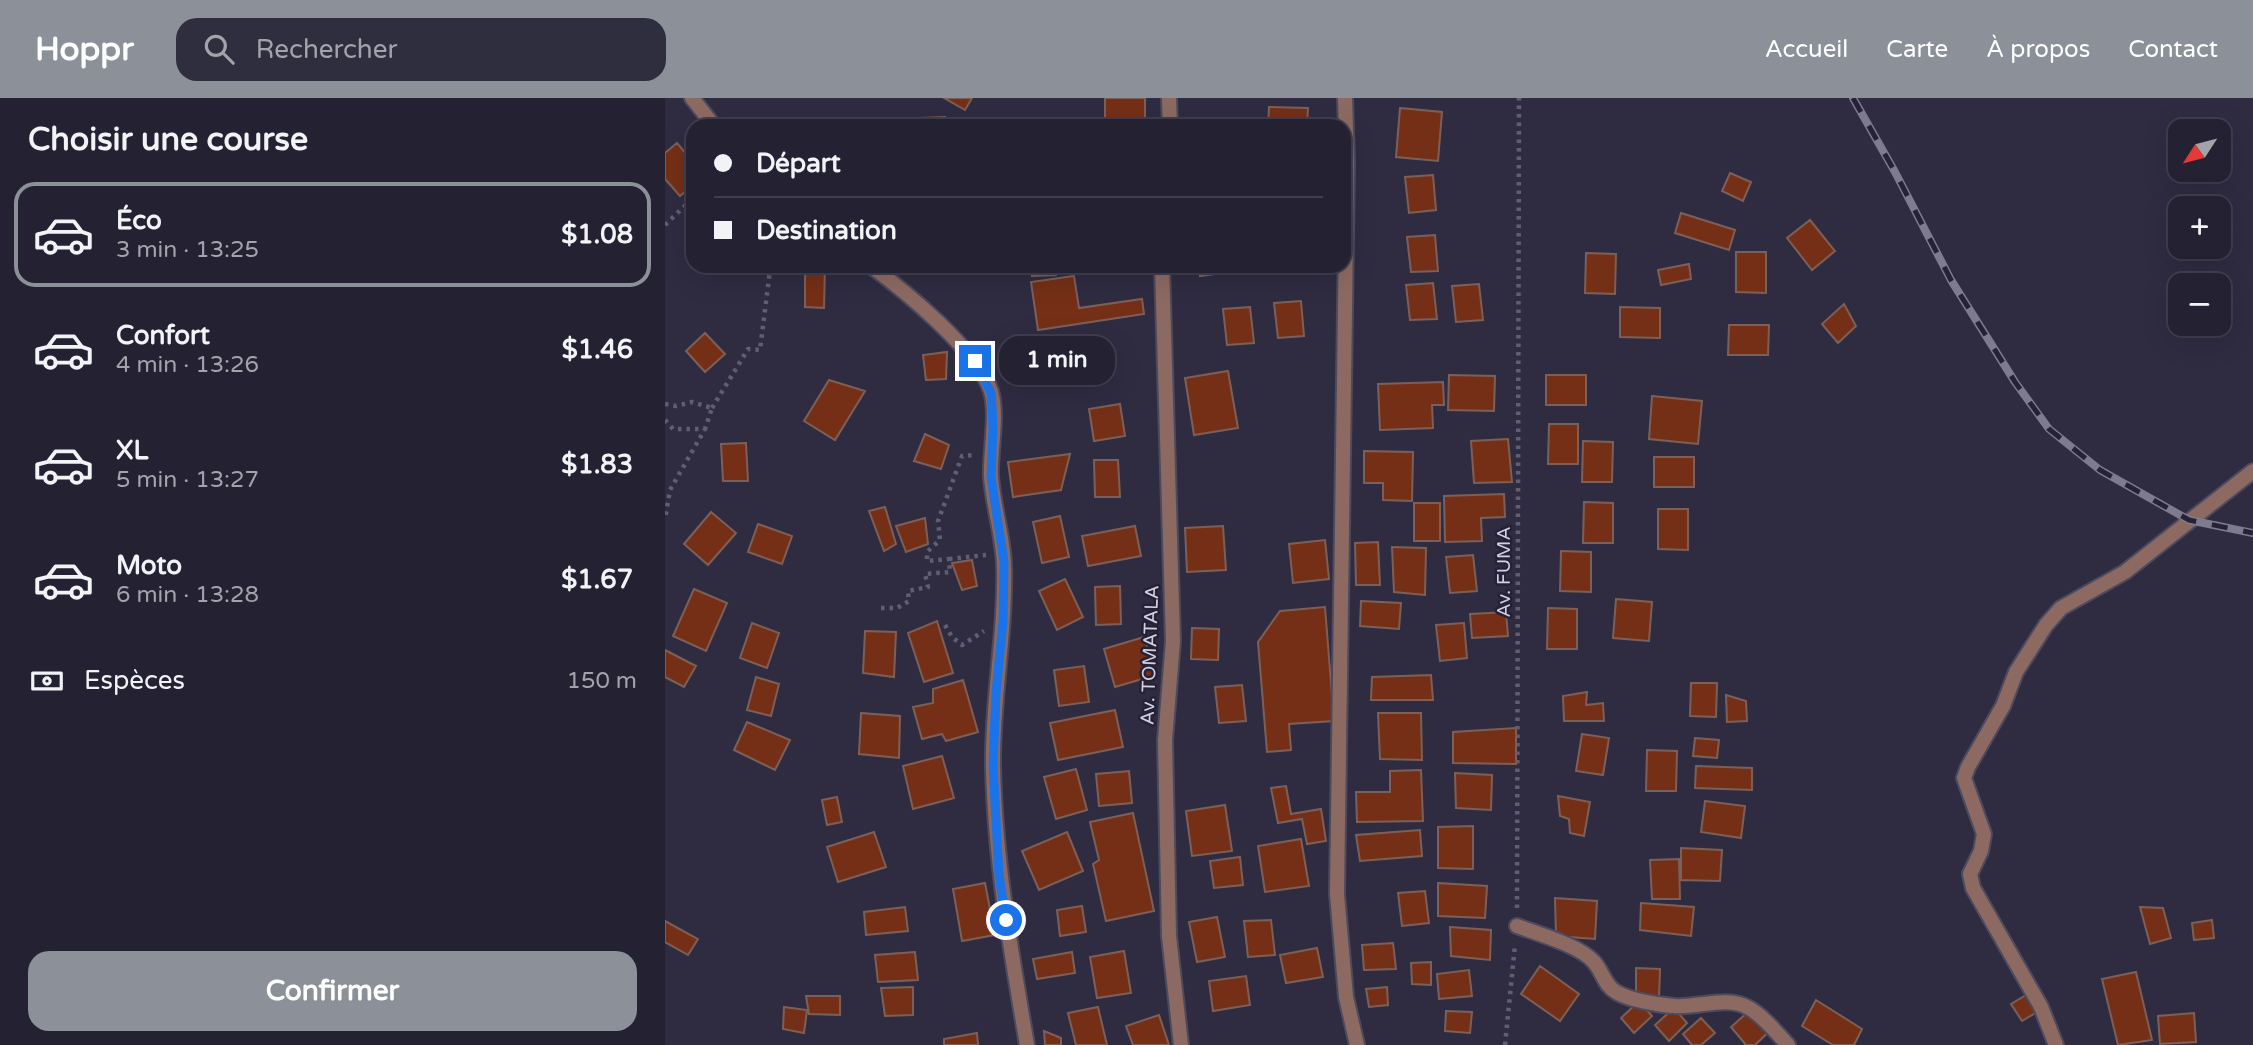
<!DOCTYPE html>
<html lang="fr">
<head>
<meta charset="utf-8">
<style>
	:root { --surface:#232132; --page:#2f2e3e; --text:#f1f3f6; --muted:#a3a3ac; --line:#403e4d; --accent:#8c9099 }
	body { margin:0; font-family:"Varela Round",sans-serif; background:var(--page); color:var(--text); height:100vh; display:flex; flex-direction:column; font-size:26px; white-space:nowrap }
	* { box-sizing:border-box; margin:0 }
	p { font-size:23px; color:var(--muted) }
	.icon { flex:none; width:38px; height:38px; fill:none; stroke:currentColor; stroke-width:2; stroke-linecap:round; stroke-linejoin:round }
	.map { position:relative; flex:1; overflow:hidden }
	.side { display:flex; flex-direction:column; background:var(--surface); width:665px }
	.side>* { flex:none }
	.hud { position:absolute; left:21px; top:21px; width:665px; height:154px; border-radius:21px; box-shadow:0 7px 28px #0002,0 0 0 2px var(--line); display:grid; align-content:center; height:154px; padding:0 28px; background:var(--surface) }
	.needle { width:46px; rotate:234deg }
	.fabs { position:absolute; left:1503px; top:21px; display:grid; gap:14px }
	.fabs a { display:grid; place-items:center; width:63px; height:63px; border-radius:14px; background:var(--surface); box-shadow:0 7px 28px #0002,0 0 0 2px var(--line); font-size:35px }
	.end { position:absolute; width:32px; height:32px; margin:-16px; border:9px solid #1a73e8; background:#fff; box-shadow:0 0 0 4px #fff }
	.from { border-radius:50% }
	.bubble { position:absolute; height:49px; border-radius:21px; background:var(--surface); box-shadow:0 7px 28px #0002,0 0 0 2px var(--line); font-size:23px; font-weight:800; line-height:49px; text-align:center }
	.hud b { display:flex; align-items:center; gap:24px; height:66px; font-size:26px }
	.hud b+b { border-top:2px solid var(--line) }
	.hud i { width:18px; height:18px; background:var(--text) }
	ul { padding:0; list-style:none }
	li { display:flex; align-items:center; gap:21px; height:105px; margin:0 14px 10px; padding:0 14px; border:4px solid transparent; border-radius:21px }
	li div { flex:1 }
	li b { display:block; font-size:26px }
	li em { font-style:normal; font-weight:800 }
	li.active { border-color:var(--accent) }
	li>.icon { width:63px; height:63px; stroke-width:1.5 }
	h2 { padding:0 28px; font-size:32px; line-height:84px }
	.pay { display:flex; align-items:center; gap:18px; height:77px; padding:0 28px; font-size:26px }
	.pay p { margin-inline-start:auto }
	.action { display:flex; gap:14px; margin-top:auto; padding:14px 28px }
	.action a { flex:1; height:80px; border-radius:21px; background:var(--accent); color:#fff; font-size:28px; font-weight:800; line-height:80px; text-align:center }
	header { display:flex; align-items:center; gap:42px; box-sizing:border-box; height:98px; padding:0 35px; background:var(--accent); color:#fff }
	header strong { font-size:33px }
	nav { display:flex; gap:38px; margin-inline-start:auto; font-size:24px }
	.search { width:490px; height:63px; background:var(--page); display:flex; align-items:center; gap:18px; box-sizing:border-box; padding:0 24px; border-radius:21px; color:var(--muted); font-size:26px }
	main { display:flex; flex:1; min-height:0 }
	.map>svg:first-child { display:block }
	.building { fill:#752f17; stroke:#7c6057; stroke-width:2 }
	.lines { fill:none; stroke-linecap:round; stroke-linejoin:round }
	.street-casing { stroke:#4c4a5e; stroke-width:18 }
	.path { stroke:#615e72; stroke-width:4.5; stroke-dasharray:3.5 5; stroke-linecap:butt }
	.street { stroke:#8d6a61; stroke-width:14 }
	.rail-casing { stroke:#7e7b8e; stroke-width:8 }
	.rail { stroke:#252238; stroke-width:5; stroke-dasharray:16; stroke-linecap:butt }
	.route { stroke:#1a73e8; stroke-width:9 }
	.labels { text-anchor:middle; stroke-width:5; stroke-linejoin:round; paint-order:stroke }
	.street-label { font-size:19px; fill:#d2d0df; stroke:#252238 }
</style>
</head>
<body>
<header>
<strong>Hoppr</strong>
<div class="search"><svg class="icon" aria-label="search" viewBox="0 0 24 24"><circle cx="10" cy="10" r="6"/><path d="M15 15l6 6"/></svg>Rechercher</div>
<nav><a>Accueil</a><a>Carte</a><a>À propos</a><a>Contact</a></nav>
</header>
<main>
<section class="side">
<h2>Choisir une course</h2>
<ul>
<li class="active"><svg class="icon" aria-label="car" viewBox="0 0 24 24"><path d="M5 17H2v-5l4-1 3-4h7l3 4 3 1v5h-3M9 17h6M6 11h13"/><circle cx="7" cy="17" r="2"/><circle cx="17" cy="17" r="2"/></svg><div><b>Éco</b><p>3 min · 13:25</p></div><em>$1.08</em></li>
<li><svg class="icon" aria-label="car" viewBox="0 0 24 24"><path d="M5 17H2v-5l4-1 3-4h7l3 4 3 1v5h-3M9 17h6M6 11h13"/><circle cx="7" cy="17" r="2"/><circle cx="17" cy="17" r="2"/></svg><div><b>Confort</b><p>4 min · 13:26</p></div><em>$1.46</em></li>
<li><svg class="icon" aria-label="car" viewBox="0 0 24 24"><path d="M5 17H2v-5l4-1 3-4h7l3 4 3 1v5h-3M9 17h6M6 11h13"/><circle cx="7" cy="17" r="2"/><circle cx="17" cy="17" r="2"/></svg><div><b>XL</b><p>5 min · 13:27</p></div><em>$1.83</em></li>
<li><svg class="icon" aria-label="car" viewBox="0 0 24 24"><path d="M5 17H2v-5l4-1 3-4h7l3 4 3 1v5h-3M9 17h6M6 11h13"/><circle cx="7" cy="17" r="2"/><circle cx="17" cy="17" r="2"/></svg><div><b>Moto</b><p>6 min · 13:28</p></div><em>$1.67</em></li>
</ul>
<div class="pay"><svg class="icon" aria-label="cash" viewBox="0 0 24 24"><path d="M3 7h18v10H3z"/><circle cx="12" cy="12" r="2"/></svg>Espèces<p>150 m</p></div>
<div class="action"><a>Confirmer</a></div>
</section>
<div class="map">
<svg width="1588" height="947" viewBox="0 0 1588 947">
	<rect width="100%" height="100%" fill="#2f2c42"/>
	<path class="building" d="M279 0H307L300 12Z
		M440 0H480V28H440Z
		M604 9 643 10 642 28H603Z
		M735 10 777 14 773 63 731 59Z
		M280 19V28H254V20Z
		M384 24V28H337V27Z
		M12 45 28 64V87L15 98 0 81V55Z
		M1065 75 1086 84 1078 103 1057 93Z
		M768 77 771 112 744 115 740 79Z
		M1016 115 1070 132 1064 152 1010 135Z
		M1145 122 1170 153 1147 172 1122 140Z
		M770 137 773 173 746 174 742 139Z
		M1071 154H1101V195L1071 194Z
		M921 155 951 156 950 196 920 195Z
		M1024 166 1026 181 996 187 993 172Z
		M140 168H160L159 210 140 209Z
		M251 168H275V175L251 176Z
		M367 168H391V177L367 178Z
		M534 168H572V173L535 178Z
		M409 178 414 210 477 201 479 216 373 232 366 184Z
		M768 185 772 221 745 222 741 187Z
		M814 186 818 222 791 224 787 188Z
		M636 203 639 238 613 240 609 205Z
		M1179 206 1191 228 1173 245 1157 226Z
		M585 209 589 245 562 247 558 211Z
		M955 209 995 210V240L955 239Z
		M1064 227H1104L1103 257H1063Z
		M40 235 60 256 40 274 21 253Z
		M405 239 408 254 440 248 445 273 412 280 410 268 377 274 372 246Z
		M282 254 281 281 261 282 258 257Z
		M563 273 573 330 529 337 520 280Z
		M784 277 830 278 829 313 783 312Z
		M881 277H921V307H881Z
		M164 282 200 293 170 342 139 323Z
		M778 284 779 307H767L768 330 715 332 713 286Z
		M987 298 1037 303 1033 346 984 341Z
		M455 306 460 338 429 343 424 311Z
		M884 326H913V366H883Z
		M260 336 284 347 276 371 249 363Z
		M843 341 847 384 809 385 806 343Z
		M918 343 948 344 947 384H917Z
		M81 345 83 383H58L56 346Z
		M699 353 748 354 747 403 718 402V385H699Z
		M405 356 396 392 348 399 343 364Z
		M989 359H1029V389H989Z
		M429 362H453L455 399H430Z
		M839 396 840 419 816 420 817 443 780 444 779 398Z
		M919 404 948 405V445H918Z
		M749 405H775V443H749Z
		M220 409 231 446 219 453 204 413Z
		M993 411H1023V452L993 451Z
		M46 414 71 435 43 467 19 446Z
		M395 418 404 459 377 465 368 424Z
		M260 420 263 446 241 454 231 428Z
		M93 426 127 438 117 466 83 454Z
		M470 428 476 458 423 468 417 438Z
		M558 428 561 472 522 474 520 430Z
		M660 442 664 481 628 485 624 446Z
		M713 444 715 487H691L690 445Z
		M727 449 761 450 760 497 729 494Z
		M896 453 926 454V494L895 493Z
		M808 457 812 493 785 495 781 459Z
		M307 462 312 488 297 492 287 465Z
		M400 481 418 519 392 532 374 493Z
		M455 488 456 526 431 527 430 489Z
		M29 491 62 505 41 553 8 538Z
		M951 501 987 504 984 543 948 540Z
		M696 503 736 505 734 531 695 528Z
		M660 509 669 623 624 626 626 652 602 654 593 544 615 513Z
		M883 510 912 511V551H882Z
		M841 514 843 538 807 540 805 516Z
		M272 523 288 575 259 584 243 535Z
		M87 525 114 535 102 570 75 560Z
		M799 525 802 560 775 563 771 527Z
		M527 530 554 531 553 562 526 561Z
		M200 533 231 534 229 579 198 575Z
		M479 539 491 577 450 589 439 551Z
		M0 552 31 568 19 589 0 579Z
		M419 568 424 604 394 608 389 572Z
		M766 577 768 602H706L707 579Z
		M91 579 114 586 106 618 82 612Z
		M298 582 313 634 281 643 277 636 257 641 248 609 268 605V591Z
		M1026 585H1052L1051 619 1025 618Z
		M577 587 581 623 554 625 550 589Z
		M922 594 921 607 938 605 939 623H899L898 598Z
		M1061 597 1081 603 1082 623 1062 624Z
		M450 612 458 649 393 662 385 625Z
		M196 615 235 618 234 660 194 656Z
		M713 615H756L757 662 715 661Z
		M82 624 125 642 110 672 69 652Z
		M851 630V666L788 665V634Z
		M917 636 944 640 938 677 911 673Z
		M1030 640 1054 642 1052 660 1028 658Z
		M982 652 1012 653 1011 693H981Z
		M277 658 289 700 248 711 238 668Z
		M1031 668 1087 670V692L1030 690Z
		M411 671 422 712 391 721 379 679Z
		M756 672 758 723 692 724 691 694H725V673Z
		M464 673 467 705 434 708 431 676Z
		M790 675 827 677 826 712 791 710Z
		M621 688 626 716 656 711 661 743 642 746 637 721 613 725 606 690Z
		M893 698 925 704 919 738 905 735 904 721 895 718Z
		M172 699 177 724 162 727 157 702Z
		M1040 703 1080 708 1076 740 1036 734Z
		M560 707 567 753 527 758 521 713Z
		M468 715 489 813 441 823 428 766 434 762 425 724Z
		M808 728V771L773 770V729Z
		M755 732 757 758 695 763 691 737Z
		M209 734 221 769 173 784 162 749Z
		M402 734 418 773 374 792 357 753Z
		M636 741 644 788 600 794 593 748Z
		M1016 750 1057 752 1055 783 1016 782Z
		M575 759 578 787 549 790 545 763Z
		M1014 761 1015 801H987L985 762Z
		M320 785 330 837 297 843 288 791Z
		M773 785 822 788 820 820 773 818Z
		M760 793 764 825 737 828 733 795Z
		M890 800 932 803 930 841 891 838Z
		M976 805 1029 809 1026 838 975 832Z
		M417 808 421 834 395 838 392 812Z
		M240 809 243 833 201 837 199 814Z
		M1475 809 1498 810 1506 840 1485 846Z
		M552 819 560 859 532 864 524 824Z
		M606 822 610 857 583 859 579 823Z
		M1547 822 1549 840 1529 842 1527 825Z
		M0 823 33 841 23 857 0 844Z
		M785 829 826 832 825 862 786 858Z
		M728 845 731 871 699 872 697 847Z
		M652 850 658 879 621 885 615 857Z
		M459 853 466 895 432 900 425 859Z
		M250 854 253 882 213 884 210 857Z
		M407 854 410 875 372 881 368 861Z
		M766 864V887L747 886 746 865Z
		M875 868 914 896 895 923 856 896Z
		M971 870 995 871 994 901 971 898Z
		M804 872 807 898 774 901 772 876Z
		M1471 874 1487 942 1453 947 1437 881Z
		M581 878 585 907 548 913 544 883Z
		M248 889V917L220 918 216 890Z
		M722 889 723 907 704 909 701 891Z
		M1361 897 1372 914 1357 923 1346 906Z
		M141 898H175V917L144 916Z
		M1151 902 1197 931 1189 947H1168L1137 928Z
		M974 903 987 918 969 935 956 920Z
		M1092 906 1112 926 1090 947H1081L1066 929Z
		M119 909 142 912 139 935 118 931Z
		M433 909 442 947H411L403 915Z
		M1009 910 1022 925 1004 943 990 927Z
		M781 913 807 914 805 935 780 933Z
		M1529 915 1531 944 1495 946 1493 918Z
		M494 917 504 947H468L461 928Z
		M1036 920 1050 935 1036 947H1027L1018 936Z
		M379 933 396 940V947H380Z
		M312 935 313 947H279V941Z"/>
	<g class="lines">
		<defs>
			<path id="street" d="M27 0 49 28
				M504 0 505 28
				M680 0 682 64 672 796 681 899 692 947
				M206 168C241 194 312 252 326 293 333 316 325 354 326 378 328 408 338 437 339 467 341 535 327 601 328 668 330 763 346 854 362 947
				M497 168 508 543 500 642 504 838 516 947
				M852 828C873 836 914 847 929 864 938 874 939 887 951 894 964 902 994 907 1009 908 1032 910 1063 897 1084 910 1099 919 1111 934 1123 947
				M1391 947 1376 909 1308 790 1305 776 1316 753 1319 736 1299 680 1303 669 1338 608 1351 574 1381 527 1396 510 1460 474 1588 373"/>
		</defs>
		<use href="#street" class="street-casing"/>
		<path class="path" d="M0 127 28 100
			M0 306 11 308 27 304 47 310 40 331
			M47 310 83 251 95 252 105 172 108 168
			M0 322 8 331H40L5 392 0 421
			M284 461 321 457
			M216 510H232L244 503 243 493 263 489 260 476 285 474 284 461 262 463V454L275 442 273 423 297 358 309 357
			M280 527 287 539 297 547 319 533
			M852 810 854 0
			M840 947 850 847"/>
		<use href="#street" class="street"/>
		<defs>
			<path id="rail" d="M1188 0 1230 74 1286 182 1350 284 1384 331 1435 372 1524 422 1588 435"/>
		</defs>
		<use href="#rail" class="rail-casing"/>
		<use href="#rail" class="rail"/>
	</g>
	<g class="lines">
		<path class="route" d="M310 263 326 295 328 329 326 379 339 464 338 523 331 595 328 667 334 777 341 822"/>
	</g>
	<g class="labels">
		<g class="street-label">
			<text transform="translate(838 474) rotate(-90)" y="7">Av. FUMA</text>
			<text transform="translate(484 557) rotate(-88)" y="7">Av. TOMATALA</text>
		</g>
	</g>
</svg>
<div class="fabs">
<a><svg class="needle" viewBox="-14 -14 28 28"><path d="M0-13l5 13h-10z" fill="#e53935"/><path d="M0 13l5-13h-10z" fill="#a3a3ac"/></svg></a>
<a>+</a>
<a>−</a>
</div>
<i class="end from" style="left:341px;top:822px"></i>
<i class="end" style="left:310px;top:263px"></i>
<div class="bubble" style="left:334px;top:238px;width:116px">1 min</div>
<div class="hud">
<b><i class="from"></i>Départ</b>
<b><i></i>Destination</b>
</div>
</div>
</main>
</body>
</html>
